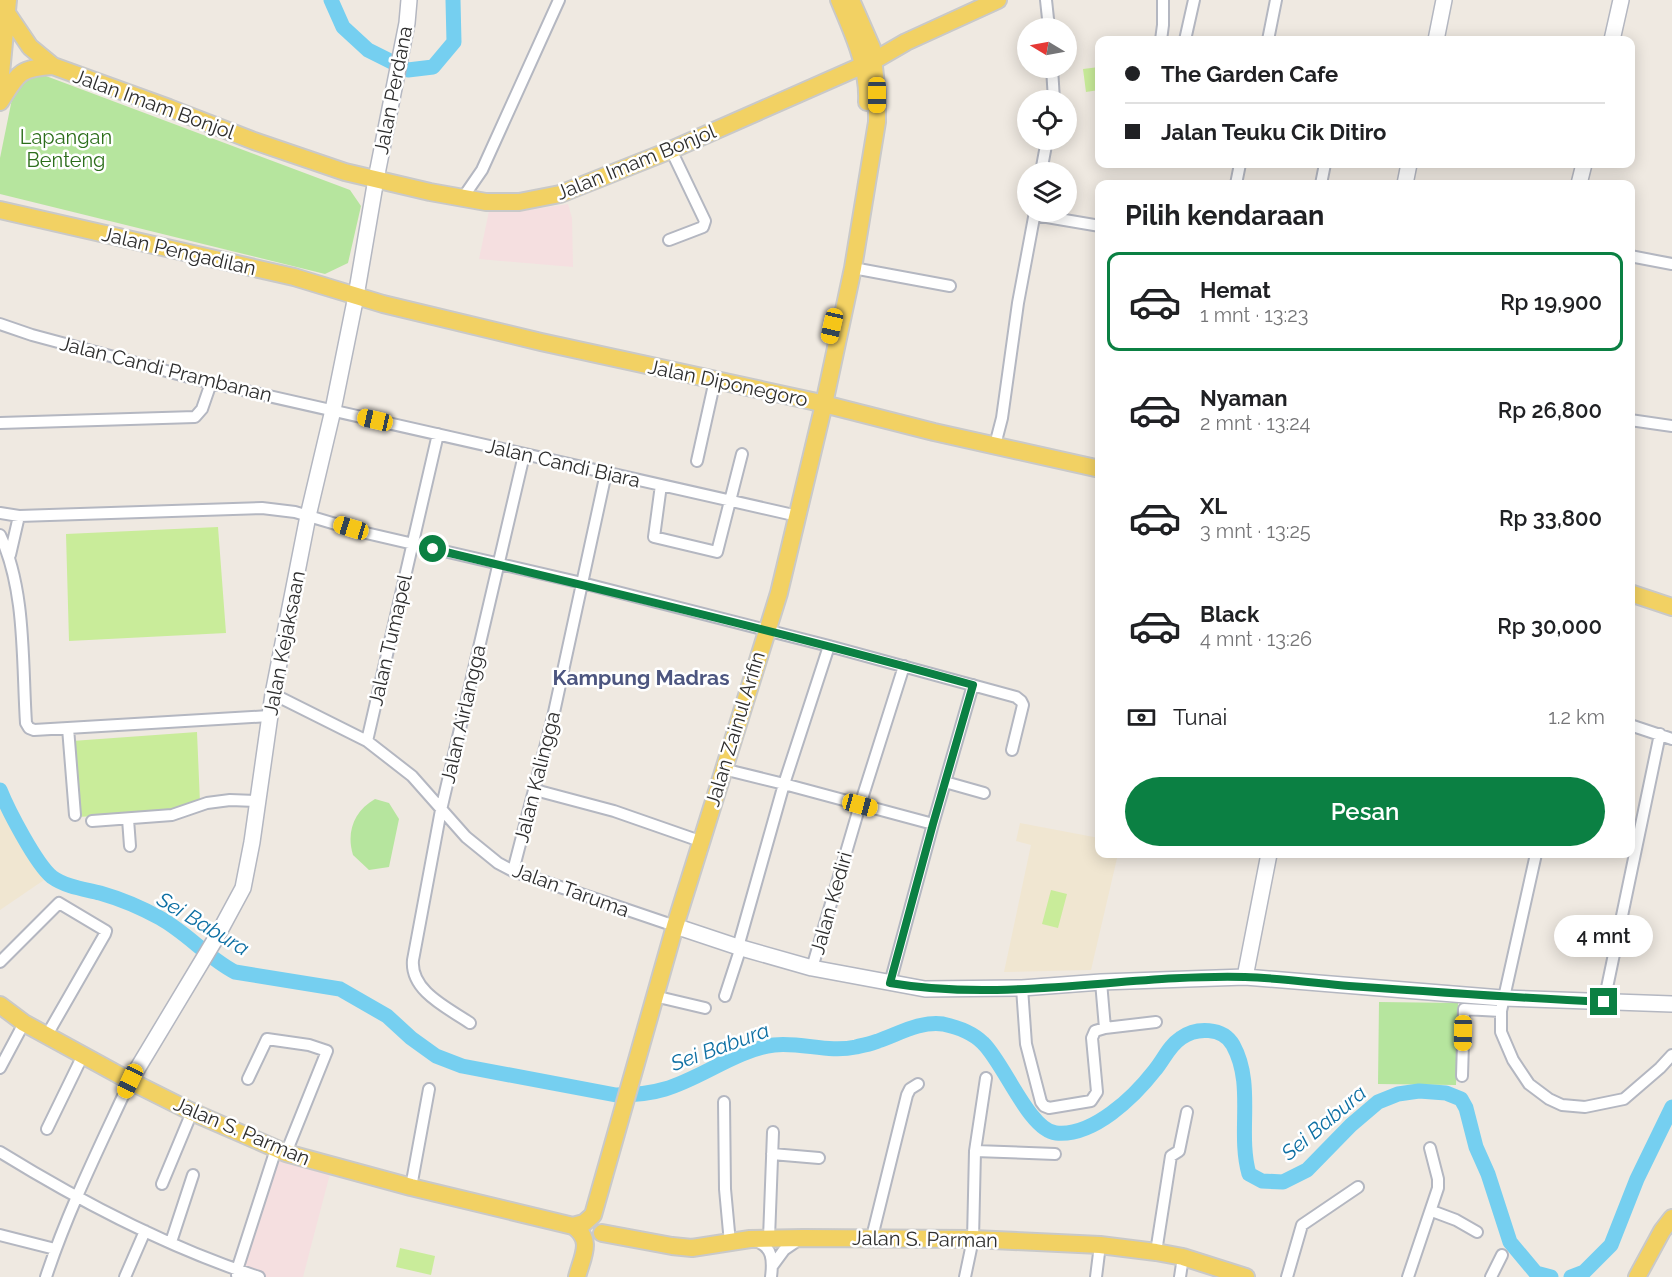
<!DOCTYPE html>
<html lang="id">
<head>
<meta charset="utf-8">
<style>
	:root { --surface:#fff; --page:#f2f2f2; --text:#202124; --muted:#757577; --line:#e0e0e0; --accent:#0b8043 }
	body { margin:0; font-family:Raleway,sans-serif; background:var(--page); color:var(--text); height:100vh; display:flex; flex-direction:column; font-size:22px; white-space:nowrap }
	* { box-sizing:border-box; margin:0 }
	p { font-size:20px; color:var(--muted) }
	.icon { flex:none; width:33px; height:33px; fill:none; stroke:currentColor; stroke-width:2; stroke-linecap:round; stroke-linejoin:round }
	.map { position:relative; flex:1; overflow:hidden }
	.sheet { position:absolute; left:1095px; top:180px; width:540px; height:678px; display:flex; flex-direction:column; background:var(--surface); border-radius:12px; box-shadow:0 3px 15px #0003 }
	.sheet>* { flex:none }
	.banner { position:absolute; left:1095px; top:36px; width:540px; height:132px; border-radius:12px; box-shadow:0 3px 15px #0003; display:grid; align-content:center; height:132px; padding:0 30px; background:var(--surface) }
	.needle { width:39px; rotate:280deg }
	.buttons { position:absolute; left:1017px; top:18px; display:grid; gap:12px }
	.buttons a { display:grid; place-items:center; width:60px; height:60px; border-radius:50%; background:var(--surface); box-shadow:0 3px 15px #0003; font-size:30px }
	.end { position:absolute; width:27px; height:27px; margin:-14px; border:8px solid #0b8043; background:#fff; box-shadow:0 0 0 3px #fff }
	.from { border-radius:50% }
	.bubble { position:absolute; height:42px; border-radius:21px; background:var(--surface); box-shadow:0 3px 15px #0003; font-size:20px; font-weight:600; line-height:42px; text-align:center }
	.car { position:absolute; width:18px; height:36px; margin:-18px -9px; border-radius:8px; box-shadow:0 0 4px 2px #0007; background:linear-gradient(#f5c518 24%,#345 0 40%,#f5c518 0 76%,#345 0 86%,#f5c518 0) }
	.banner b { display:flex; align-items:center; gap:21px; height:57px; font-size:22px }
	.banner b+b { border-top:2px solid var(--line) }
	.banner i { width:15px; height:15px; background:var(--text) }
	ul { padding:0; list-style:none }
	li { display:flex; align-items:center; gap:18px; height:99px; margin:0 12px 9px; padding:0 18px; border:3px solid transparent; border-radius:12px }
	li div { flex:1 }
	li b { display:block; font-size:22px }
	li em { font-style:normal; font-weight:600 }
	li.current { border-color:var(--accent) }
	li>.icon { width:54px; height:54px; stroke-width:1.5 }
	h2 { padding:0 30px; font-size:27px; line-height:72px }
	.pay { display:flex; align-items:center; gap:15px; height:66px; padding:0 30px; font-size:22px }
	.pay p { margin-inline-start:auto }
	.button { display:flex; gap:12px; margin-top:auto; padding:12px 30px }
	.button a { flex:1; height:69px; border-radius:36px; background:var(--accent); color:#fff; font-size:24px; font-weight:600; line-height:69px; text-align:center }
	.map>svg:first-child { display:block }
	.education { fill:#f0e6d1 }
	.medical { fill:#f5dfe0 }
	.green { fill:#b6e59e }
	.pitch { fill:#c9ec9a }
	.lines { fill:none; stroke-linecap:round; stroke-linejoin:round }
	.river { stroke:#75cff0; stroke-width:15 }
	.street-casing { stroke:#b4b7c1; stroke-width:14 }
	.secondary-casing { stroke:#b4b7c1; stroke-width:18 }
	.primary-casing { stroke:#c9c9c9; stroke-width:20 }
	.street { stroke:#fff; stroke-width:10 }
	.secondary { stroke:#fff; stroke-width:15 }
	.primary { stroke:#f2d163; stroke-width:16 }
	.route { stroke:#0b8043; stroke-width:8 }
	.labels { text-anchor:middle; stroke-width:5; stroke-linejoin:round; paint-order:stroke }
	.street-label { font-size:20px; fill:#2e2e2e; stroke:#fff }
	.park-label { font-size:20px; fill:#2c6e1b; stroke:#fff }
	.neighbourhood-label { font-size:21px; font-weight:bold; fill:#4d5680; stroke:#fff }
	.water-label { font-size:21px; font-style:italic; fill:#0d6fa3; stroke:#fff }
</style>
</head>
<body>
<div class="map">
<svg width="1672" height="1277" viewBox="0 0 1672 1277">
	<rect width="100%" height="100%" fill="#efe9e1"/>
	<path class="education" d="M0 803 44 880 0 910Z
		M1020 823 1099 838 1100 854H1118L1091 970 1004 972 1031 845 1016 841Z"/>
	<path class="medical" d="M568 204 572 218 573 267 479 259 489 211 528 210Z
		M276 1149 332 1166 303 1277H262L237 1269Z"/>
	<path class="green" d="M30 70 350 190 361 206 348 263 325 274 0 194V158L13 94Z
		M375 799 389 803 399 819 389 867 369 870 353 855C346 832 354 811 375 799Z
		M1379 1002 1458 1003 1456 1085 1378 1084Z"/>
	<path class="pitch" d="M1099 67V90L1086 92 1083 69Z
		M218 527 226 633 69 641 66 534Z
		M197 732 200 803 185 811 77 817 72 741Z
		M1051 890 1067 894 1058 928 1042 924Z
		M400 1248 435 1256 431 1275 396 1267Z"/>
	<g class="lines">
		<path class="river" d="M331 0 343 27 368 50 408 70 433 67 454 42 453 0
			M0 790C8 810 36 864 52 877 66 887 84 889 100 893 121 899 142 908 160 918 187 933 208 958 235 972L340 989 387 1016 411 1038 436 1056 462 1066 616 1095C632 1095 649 1094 665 1089 702 1078 736 1050 774 1045 802 1042 828 1053 856 1047 863 1045 871 1044 878 1041 899 1034 919 1021 943 1024 957 1027 973 1033 983 1043 1004 1063 1029 1130 1056 1133 1093 1137 1134 1097 1155 1070 1164 1059 1169 1046 1181 1038 1196 1027 1223 1027 1233 1045 1255 1085 1237 1132 1249 1174L1262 1181 1283 1182 1307 1170 1351 1125 1378 1102 1398 1094 1419 1091 1446 1093 1461 1099 1466 1108 1476 1147 1488 1174 1510 1242 1536 1273 1551 1277
			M1571 1277 1584 1272 1611 1245 1637 1179 1672 1107"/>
		<defs>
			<path id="street" d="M1046 0 1049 28
				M1161 40 1163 25V0
				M1185 40 1194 0
				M1268 40 1276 0
				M1052 68 1054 100
				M1041 172 1047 140
				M1236 184 1240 164
				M1321 184 1325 164
				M462 199 482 170 559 0
				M1035 215 1100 226
				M669 240 703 227 705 221 671 150
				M1630 256 1672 264
				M853 268 950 286
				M0 324 32 335 211 383 798 516
				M1630 420 1672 426
				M0 423 195 417 202 409 211 383
				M995 445 1002 418 1018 303 1035 212
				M697 461 715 380
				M661 485 654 537 717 552 742 454
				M0 513 19 516 262 508 295 512 366 533 582 583 829 646 1016 697 1021 701 1023 705 1012 750
				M0 535C26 590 22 662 26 723L29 728 34 730 269 716
				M10 555 19 516
				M273 694 367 741 412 776 466 837 498 863 513 871 675 926
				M1630 725 1672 739
				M68 728 75 815
				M367 741 438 434
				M723 769 784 784 933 824
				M945 782 984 793
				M535 790 614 811 700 841
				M128 819 130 846
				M92 821 172 815 207 803 230 800 257 801
				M1536 854 1501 1011V1032L1513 1060 1529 1084 1549 1099 1562 1105 1585 1107 1624 1099 1660 1068 1672 1055
				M513 871 553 717 606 473
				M738 947 784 784 829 646
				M0 962 59 903 106 931 105 934 47 1035
				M812 968 860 805 904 666
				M890 983 933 824 973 685
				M1022 988 1026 1044 1041 1102 1044 1106 1049 1108 1091 1101 1097 1092 1092 1038 1095 1031 1105 1028 1101 982
				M654 996 705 1008
				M725 996 741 947
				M1604 1002 1660 734
				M470 1023C448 1008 410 991 413 960L441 810 524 455
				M1105 1028 1156 1022
				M0 1068 24 1023
				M1462 1076 1464 1009 1501 1011
				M248 1079 267 1039 309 1045 327 1051 286 1153
				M724 1102 725 1189 730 1243
				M47 1129 83 1055
				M975 1151 1055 1154
				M0 1152C81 1202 169 1248 259 1277
				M772 1154 819 1158
				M162 1184 192 1112
				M411 1187 429 1089
				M1432 1211 1456 1220 1477 1232
				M0 1235 55 1249
				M872 1237 907 1095 910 1089 918 1084
				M769 1238 773 1132
				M755 1241C773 1246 773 1261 771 1277
				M171 1242 193 1175
				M1156 1252 1171 1156 1179 1151 1187 1112
				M773 1265 784 1250 800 1239
				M237 1275V1270L276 1149
				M46 1277C68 1210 100 1146 130 1081
				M125 1277 145 1231
				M965 1277 973 1239 975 1151 986 1078
				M1096 1277 1100 1245
				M1180 1277 1183 1257
				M1287 1277 1302 1225 1358 1187
				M1408 1277 1438 1188V1179L1430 1148
				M1491 1277 1502 1255"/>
			<path id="secondary" d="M1436 40 1444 0
				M1612 40 1621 0
				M1405 184 1409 164
				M1579 184 1584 164
				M675 926 738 947 812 968 925 989 1022 988 1101 982 1245 977 1502 998 1672 1004
				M1245 977 1269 854
				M130 1081 216 938 243 888 252 842 273 694 308 516 333 410 356 296 376 179 407 23 409 0"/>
			<path id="primary" d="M839 0C852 31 869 67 867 102
				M7 13 30 47 53 66 169 108 254 141 345 172 430 192 486 202H519L560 194 671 150 875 60 906 42 998 0
				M0 84 8 0
				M0 102C18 74 18 68 53 66
				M0 210 294 277 383 304 541 342 812 401 934 432 1100 469
				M1630 593 1672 607
				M0 1005 24 1023 130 1081 192 1112 286 1153 411 1187 573 1226C594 1240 582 1257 577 1277
				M573 1226 584 1223 593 1215 675 926 779 593 824 404 853 268 877 122V95L872 48 851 0
				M602 1233 672 1246 692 1248 750 1239 803 1238 973 1239 1100 1245 1156 1252 1183 1257 1246 1277
				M1637 1277 1662 1231 1672 1218"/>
		</defs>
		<use href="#street" class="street-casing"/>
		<use href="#secondary" class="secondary-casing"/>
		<use href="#primary" class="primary-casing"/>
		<use href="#street" class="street"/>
		<use href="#secondary" class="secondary"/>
		<use href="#primary" class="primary"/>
	</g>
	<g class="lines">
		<path class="route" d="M433 549C614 593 794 635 973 685L933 824 890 983C1007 1003 1127 974 1245 977 1279 978 1315 983 1349 986 1434 992 1519 998 1604 1002"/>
	</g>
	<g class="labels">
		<g class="street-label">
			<text transform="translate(393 90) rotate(-79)" y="7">Jalan Perdana</text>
			<text transform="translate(154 104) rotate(20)" y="7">Jalan Imam Bonjol</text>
			<text transform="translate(636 162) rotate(-22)" y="7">Jalan Imam Bonjol</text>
			<text transform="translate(179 251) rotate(13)" y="7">Jalan Pengadilan</text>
			<text transform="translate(166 369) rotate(14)" y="7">Jalan Candi Prambanan</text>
			<text transform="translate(728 383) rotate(12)" y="7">Jalan Diponegoro</text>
			<text transform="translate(563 463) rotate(13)" y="7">Jalan Candi Biara</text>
			<text transform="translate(390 640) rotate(-77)" y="7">Jalan Tumapel</text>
			<text transform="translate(284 643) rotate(-79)" y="7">Jalan Kejaksaan</text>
			<text transform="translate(463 714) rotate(-77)" y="7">Jalan Airlangga</text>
			<text transform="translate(735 729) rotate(-73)" y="7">Jalan Zainul Arifin</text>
			<text transform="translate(537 777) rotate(-76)" y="7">Jalan Kalingga</text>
			<text transform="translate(571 890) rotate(20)" y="7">Jalan Taruma</text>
			<text transform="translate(831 903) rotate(-74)" y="7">Jalan Kediri</text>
			<text transform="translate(242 1131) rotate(23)" y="7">Jalan S. Parman</text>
			<text transform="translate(925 1239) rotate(1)" y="7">Jalan S. Parman</text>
		</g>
		<g class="park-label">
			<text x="66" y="144">Lapangan<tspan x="66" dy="23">Benteng</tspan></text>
		</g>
		<g class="neighbourhood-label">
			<text x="641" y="685">Kampung Madras</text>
		</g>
		<g class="water-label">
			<text transform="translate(203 924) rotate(31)" y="7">Sei Babura</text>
			<text transform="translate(720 1047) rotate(-20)" y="7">Sei Babura</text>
			<text transform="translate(1324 1123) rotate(-40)" y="7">Sei Babura</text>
		</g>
	</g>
</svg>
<div class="buttons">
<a><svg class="needle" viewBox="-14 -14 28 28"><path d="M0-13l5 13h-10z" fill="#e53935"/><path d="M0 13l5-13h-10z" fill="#757577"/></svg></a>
<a><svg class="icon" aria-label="locate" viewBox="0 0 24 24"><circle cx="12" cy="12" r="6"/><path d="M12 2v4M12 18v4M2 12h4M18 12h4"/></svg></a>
<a><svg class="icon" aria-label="layers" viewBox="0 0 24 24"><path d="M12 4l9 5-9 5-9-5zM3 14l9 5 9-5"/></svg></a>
</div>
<i class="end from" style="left:433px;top:549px"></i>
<i class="end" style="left:1604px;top:1002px"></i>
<div class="bubble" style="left:1554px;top:915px;width:99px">4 mnt</div>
<i class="car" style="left:877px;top:95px;rotate:180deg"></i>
<i class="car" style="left:832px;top:326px;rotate:193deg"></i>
<i class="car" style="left:375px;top:420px;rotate:283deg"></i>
<i class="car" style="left:351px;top:528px;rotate:287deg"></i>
<i class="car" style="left:860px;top:805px;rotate:105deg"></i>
<i class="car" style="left:1463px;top:1033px;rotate:181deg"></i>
<i class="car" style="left:130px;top:1081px;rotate:205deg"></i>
<div class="banner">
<b><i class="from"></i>The Garden Cafe</b>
<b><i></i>Jalan Teuku Cik Ditiro</b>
</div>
<section class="sheet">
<h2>Pilih kendaraan</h2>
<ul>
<li class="current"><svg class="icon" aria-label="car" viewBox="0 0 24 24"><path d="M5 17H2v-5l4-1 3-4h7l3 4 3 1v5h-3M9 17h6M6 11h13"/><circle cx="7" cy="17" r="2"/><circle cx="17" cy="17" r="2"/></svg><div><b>Hemat</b><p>1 mnt · 13:23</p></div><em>Rp 19,900</em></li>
<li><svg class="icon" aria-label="car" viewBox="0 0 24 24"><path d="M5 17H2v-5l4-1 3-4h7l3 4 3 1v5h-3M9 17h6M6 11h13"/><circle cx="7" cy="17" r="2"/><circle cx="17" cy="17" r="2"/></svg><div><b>Nyaman</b><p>2 mnt · 13:24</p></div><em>Rp 26,800</em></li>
<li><svg class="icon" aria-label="car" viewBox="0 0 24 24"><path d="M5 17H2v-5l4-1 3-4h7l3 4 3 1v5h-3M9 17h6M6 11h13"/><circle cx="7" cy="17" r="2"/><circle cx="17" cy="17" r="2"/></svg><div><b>XL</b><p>3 mnt · 13:25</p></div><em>Rp 33,800</em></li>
<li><svg class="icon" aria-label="car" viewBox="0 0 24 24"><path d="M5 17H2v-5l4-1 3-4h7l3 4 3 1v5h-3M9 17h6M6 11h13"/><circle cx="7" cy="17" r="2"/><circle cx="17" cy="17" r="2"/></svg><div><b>Black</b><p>4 mnt · 13:26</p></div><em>Rp 30,000</em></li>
</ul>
<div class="pay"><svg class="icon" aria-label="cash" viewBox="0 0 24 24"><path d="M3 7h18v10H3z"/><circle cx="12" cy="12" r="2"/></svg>Tunai<p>1.2 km</p></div>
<div class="button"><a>Pesan</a></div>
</section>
</div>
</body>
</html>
